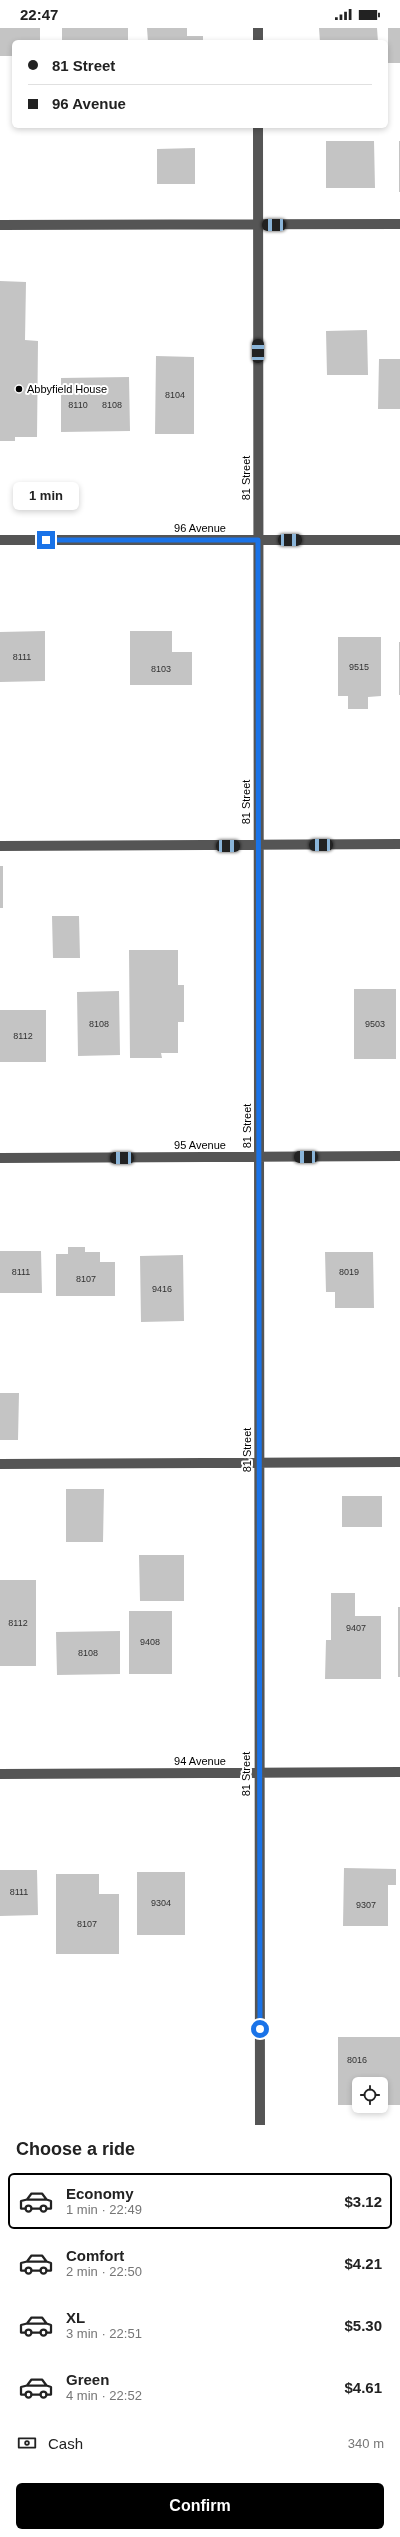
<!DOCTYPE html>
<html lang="en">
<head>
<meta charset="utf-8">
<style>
	:root { --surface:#fff; --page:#f6f6f6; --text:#222; --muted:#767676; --line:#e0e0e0; --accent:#000 }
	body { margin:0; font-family:Helvetica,sans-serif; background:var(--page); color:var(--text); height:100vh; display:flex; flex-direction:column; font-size:15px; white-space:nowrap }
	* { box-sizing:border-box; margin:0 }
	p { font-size:13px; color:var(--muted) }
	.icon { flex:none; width:22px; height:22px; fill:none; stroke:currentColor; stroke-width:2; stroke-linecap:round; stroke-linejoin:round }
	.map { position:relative; height:2097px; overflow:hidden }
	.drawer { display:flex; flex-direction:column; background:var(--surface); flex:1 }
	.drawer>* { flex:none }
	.guide { position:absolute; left:12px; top:12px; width:376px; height:88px; border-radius:6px; box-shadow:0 2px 6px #0003; display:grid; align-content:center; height:88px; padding:0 16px; background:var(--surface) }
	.controls { position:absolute; left:352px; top:2049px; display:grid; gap:8px }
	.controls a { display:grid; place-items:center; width:36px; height:36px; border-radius:6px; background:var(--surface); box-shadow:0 2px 6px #0003; font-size:20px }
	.end { position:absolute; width:18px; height:18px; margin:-9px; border:5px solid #1a73e8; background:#fff; box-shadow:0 0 0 2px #fff }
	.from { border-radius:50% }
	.bubble { position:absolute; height:28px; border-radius:6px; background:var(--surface); box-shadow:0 2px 6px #0003; font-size:13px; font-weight:700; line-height:28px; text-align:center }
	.car { position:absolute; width:12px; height:24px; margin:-12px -6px; border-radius:5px; box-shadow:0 0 3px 1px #0007; background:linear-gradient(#222 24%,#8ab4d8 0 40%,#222 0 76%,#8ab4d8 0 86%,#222 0) }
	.guide b { display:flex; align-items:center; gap:14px; height:38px; font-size:15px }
	.guide b+b { border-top:1px solid var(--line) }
	.guide i { width:10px; height:10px; background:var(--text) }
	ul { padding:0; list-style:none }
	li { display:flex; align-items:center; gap:12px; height:56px; margin:0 8px 6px; padding:0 8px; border:2px solid transparent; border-radius:6px }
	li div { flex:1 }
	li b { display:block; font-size:15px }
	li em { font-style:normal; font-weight:700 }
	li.current { border-color:var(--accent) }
	li>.icon { width:36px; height:36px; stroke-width:1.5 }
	h2 { padding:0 16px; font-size:18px; line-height:48px }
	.pay { display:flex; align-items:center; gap:10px; height:44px; padding:0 16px; font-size:15px }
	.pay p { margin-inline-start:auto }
	.primary-button { display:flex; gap:8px; margin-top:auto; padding:8px 16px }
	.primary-button a { flex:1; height:46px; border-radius:6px; background:var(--accent); color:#fff; font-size:16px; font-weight:700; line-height:46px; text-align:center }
	.status { display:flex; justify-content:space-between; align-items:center; height:28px; padding:0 20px; background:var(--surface); direction:ltr }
	.status svg { height:11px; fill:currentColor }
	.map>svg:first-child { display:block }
	.building { fill:#c4c4c4 }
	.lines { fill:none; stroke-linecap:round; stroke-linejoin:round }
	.minor { stroke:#555; stroke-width:10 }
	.route { stroke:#1a73e8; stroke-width:5 }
	.poi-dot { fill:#000; stroke:#fff; stroke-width:1.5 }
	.labels { text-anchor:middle; stroke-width:4; stroke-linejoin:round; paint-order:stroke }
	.number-label { font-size:9px; fill:#313131 }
	.poi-label { font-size:11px; fill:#000; stroke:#fff; text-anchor:start }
	.street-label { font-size:11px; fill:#000; stroke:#fff }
</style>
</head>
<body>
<div class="status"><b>22:47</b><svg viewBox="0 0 49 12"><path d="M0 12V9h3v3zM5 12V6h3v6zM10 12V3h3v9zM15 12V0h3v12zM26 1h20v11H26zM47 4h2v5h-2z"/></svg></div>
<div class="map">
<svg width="400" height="2097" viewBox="0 0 400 2097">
	<rect width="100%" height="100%" fill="#fff"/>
	<path class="building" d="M0 0H40V14H14V43H12V28H0Z
		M62 0H128V14H62Z
		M147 0H187V8H203V14H148Z
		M319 0H377L378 14H320Z
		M388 0H400V35H388Z
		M326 113H374L375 160H326Z
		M399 113H400V164H399Z
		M195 120V156H157V121Z
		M0 253 26 254 25 312 38 313 37 409H15V413H0Z
		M367 302 368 347H327L326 303Z
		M156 328 194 329V406H155Z
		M379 331H400V381H378Z
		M129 349 130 403 61 404V350Z
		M45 603V653L0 654V604Z
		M130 603H172V624H192V657H130Z
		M338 609H381V668L368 669V681H348V668H338Z
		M399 614H400V667H399Z
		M0 838H3V880H0Z
		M52 888H79L80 930H53Z
		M129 922H178V957H184V994H178V1025H161L162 1030H130Z
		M354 961H396V1031H354Z
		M119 963 120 1027 78 1028 77 964Z
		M0 982H46V1034H0Z
		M68 1219H85V1224H100V1234H115V1268H56V1226H68Z
		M0 1223H41L42 1265H0Z
		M325 1224H373L374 1280H335V1264H326Z
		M183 1227 184 1293 141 1294 140 1228Z
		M0 1365H19L18 1412H0Z
		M66 1461H104L103 1514H66Z
		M342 1468H382V1499H342Z
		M139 1527H184V1573H140Z
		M0 1552H36V1638H0Z
		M331 1565H355V1588H381V1651H325L326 1612H331Z
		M398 1579H400V1649H398Z
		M129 1583H172V1646H129Z
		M120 1603V1646L57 1647 56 1604Z
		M344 1840 396 1841V1857H388V1898H343Z
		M0 1842H37L38 1887 0 1888Z
		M137 1844H185V1907H137Z
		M56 1846H99V1866H119V1926H56Z
		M338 2009H400V2077H381V2056H359V2077H338Z"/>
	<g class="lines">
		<path class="minor" d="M258 14V0
			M258 98 260 2097
			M0 197 400 196
			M0 512H400
			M0 818 400 816
			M0 1130 400 1128
			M0 1436 400 1434
			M0 1746 400 1744"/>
	</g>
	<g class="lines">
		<path class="route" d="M46 512H258L260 2001"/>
	</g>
	<circle class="poi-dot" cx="19" cy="361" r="4"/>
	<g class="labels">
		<g class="number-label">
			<text x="175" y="370">8104</text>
			<text x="78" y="380">8110</text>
			<text x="112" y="380">8108</text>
			<text x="22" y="632">8111</text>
			<text x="359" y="642">9515</text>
			<text x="161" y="644">8103</text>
			<text x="99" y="999">8108</text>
			<text x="375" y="999">9503</text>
			<text x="23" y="1011">8112</text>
			<text x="21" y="1247">8111</text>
			<text x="349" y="1247">8019</text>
			<text x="86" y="1254">8107</text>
			<text x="162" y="1264">9416</text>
			<text x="18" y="1598">8112</text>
			<text x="356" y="1603">9407</text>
			<text x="150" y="1617">9408</text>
			<text x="88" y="1628">8108</text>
			<text x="19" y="1867">8111</text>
			<text x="161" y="1878">9304</text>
			<text x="366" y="1880">9307</text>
			<text x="87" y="1899">8107</text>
			<text x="357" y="2035">8016</text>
		</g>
		<g class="poi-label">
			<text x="27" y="365">Abbyfield House</text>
		</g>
		<g class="street-label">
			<text transform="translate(246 450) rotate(-90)" y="4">81 Street</text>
			<text x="200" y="504">96 Avenue</text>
			<text transform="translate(246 774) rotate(-90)" y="4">81 Street</text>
			<text transform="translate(247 1098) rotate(-90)" y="4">81 Street</text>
			<text x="200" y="1121">95 Avenue</text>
			<text transform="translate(247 1422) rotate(-90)" y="4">81 Street</text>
			<text x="200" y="1737">94 Avenue</text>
			<text transform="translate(246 1746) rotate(-90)" y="4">81 Street</text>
		</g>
	</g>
</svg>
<div class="controls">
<a><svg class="icon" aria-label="locate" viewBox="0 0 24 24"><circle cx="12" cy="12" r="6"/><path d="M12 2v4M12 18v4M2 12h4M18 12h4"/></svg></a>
</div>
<i class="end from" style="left:260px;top:2001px"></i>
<i class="end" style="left:46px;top:512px"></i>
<div class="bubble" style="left:13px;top:454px;width:66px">1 min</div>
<i class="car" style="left:274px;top:197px;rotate:270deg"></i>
<i class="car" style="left:258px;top:323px;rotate:0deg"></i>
<i class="car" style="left:290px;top:512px;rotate:90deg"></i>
<i class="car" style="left:321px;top:817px;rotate:269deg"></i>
<i class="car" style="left:228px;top:818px;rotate:90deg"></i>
<i class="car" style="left:306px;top:1129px;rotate:270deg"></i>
<i class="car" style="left:122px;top:1130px;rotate:270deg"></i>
<div class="guide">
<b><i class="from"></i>81 Street</b>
<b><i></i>96 Avenue</b>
</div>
</div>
<section class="drawer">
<h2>Choose a ride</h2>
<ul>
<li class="current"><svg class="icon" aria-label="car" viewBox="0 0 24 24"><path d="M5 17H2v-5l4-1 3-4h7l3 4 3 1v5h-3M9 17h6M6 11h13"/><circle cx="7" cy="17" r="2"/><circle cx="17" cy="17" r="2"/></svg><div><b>Economy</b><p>1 min · 22:49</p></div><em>$3.12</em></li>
<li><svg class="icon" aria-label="car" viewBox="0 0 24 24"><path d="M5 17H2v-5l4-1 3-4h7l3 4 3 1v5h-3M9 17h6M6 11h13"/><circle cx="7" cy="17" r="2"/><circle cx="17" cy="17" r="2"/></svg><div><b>Comfort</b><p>2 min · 22:50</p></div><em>$4.21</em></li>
<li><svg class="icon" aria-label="car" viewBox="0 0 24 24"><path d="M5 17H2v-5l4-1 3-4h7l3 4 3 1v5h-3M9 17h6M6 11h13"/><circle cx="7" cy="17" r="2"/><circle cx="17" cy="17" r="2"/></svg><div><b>XL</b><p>3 min · 22:51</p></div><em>$5.30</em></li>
<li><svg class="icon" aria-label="car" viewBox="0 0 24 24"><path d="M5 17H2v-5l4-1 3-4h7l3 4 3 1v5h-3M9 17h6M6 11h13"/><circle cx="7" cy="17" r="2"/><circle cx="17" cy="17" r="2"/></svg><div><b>Green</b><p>4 min · 22:52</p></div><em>$4.61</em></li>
</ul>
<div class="pay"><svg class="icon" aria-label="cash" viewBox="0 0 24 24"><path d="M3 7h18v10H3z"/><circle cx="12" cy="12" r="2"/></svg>Cash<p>340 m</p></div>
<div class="primary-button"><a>Confirm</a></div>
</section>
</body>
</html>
